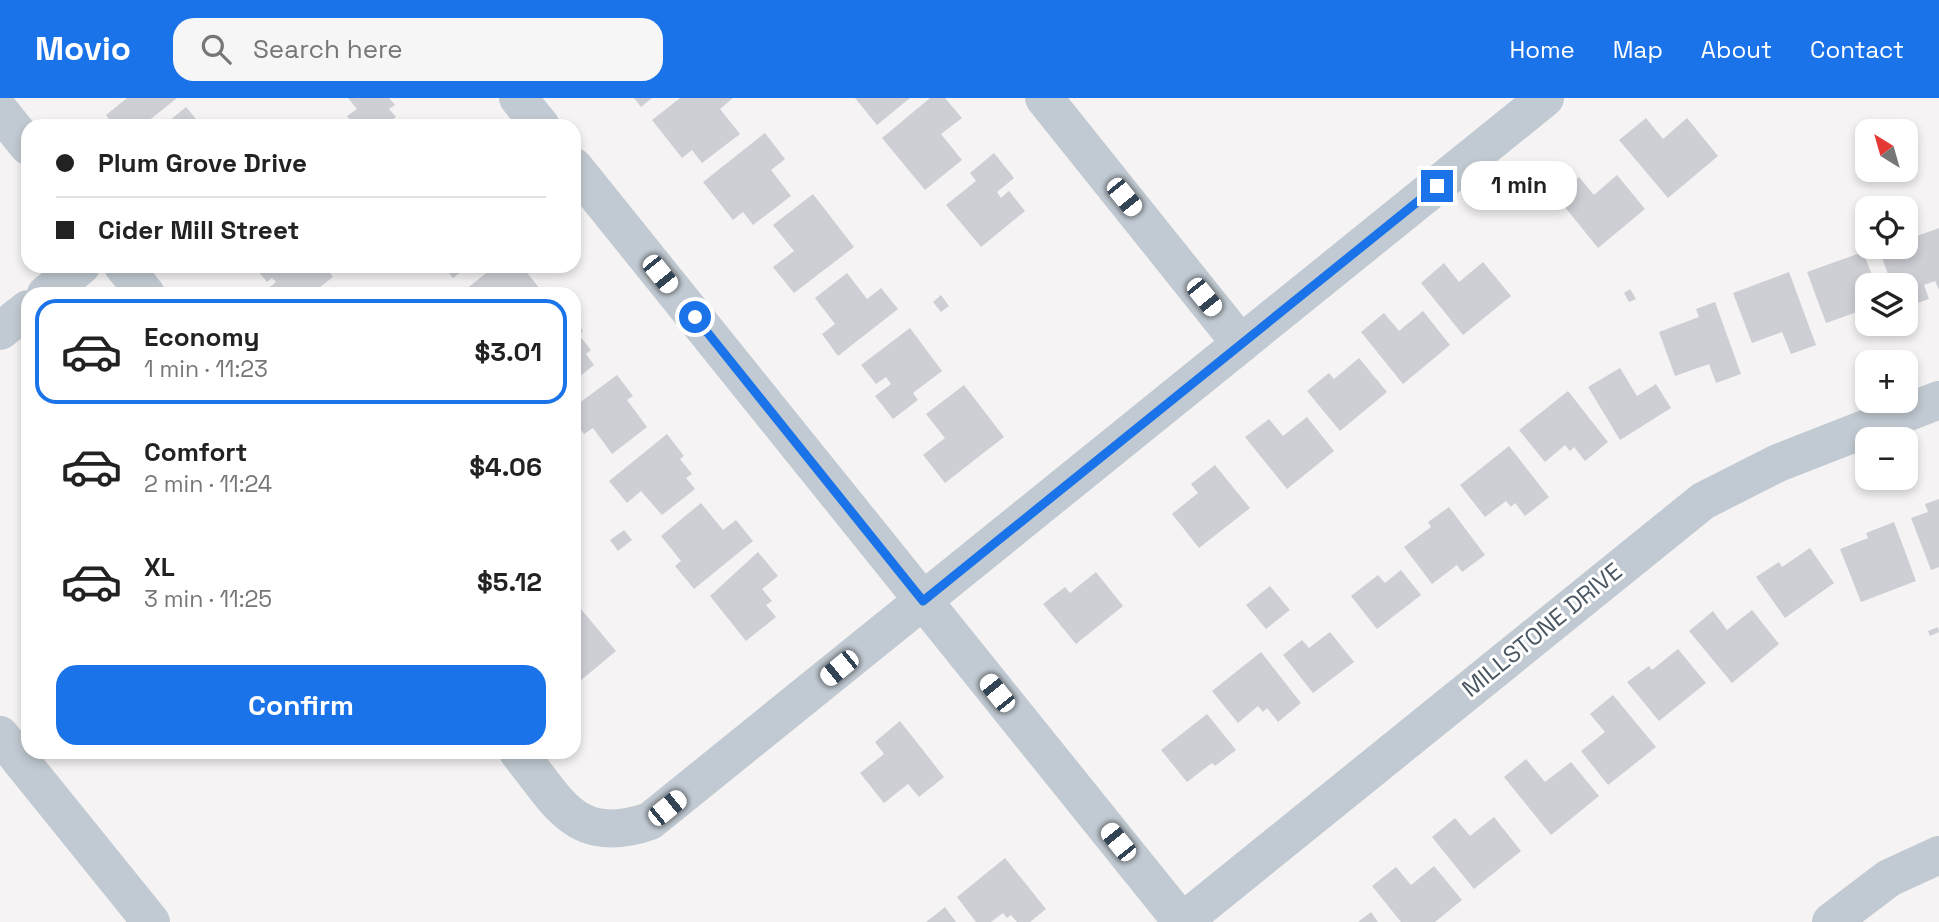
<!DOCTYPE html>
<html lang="en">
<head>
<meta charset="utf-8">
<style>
	:root { --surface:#fff; --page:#f6f6f6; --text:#222; --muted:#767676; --line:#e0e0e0; --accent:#1a73e8 }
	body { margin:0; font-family:"Space Grotesk",sans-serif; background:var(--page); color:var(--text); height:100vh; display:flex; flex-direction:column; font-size:26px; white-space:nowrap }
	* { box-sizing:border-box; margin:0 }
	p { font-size:23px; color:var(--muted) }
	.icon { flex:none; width:38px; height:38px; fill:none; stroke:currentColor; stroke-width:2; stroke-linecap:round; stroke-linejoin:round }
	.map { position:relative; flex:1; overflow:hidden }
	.drawer { position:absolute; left:21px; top:189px; width:560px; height:472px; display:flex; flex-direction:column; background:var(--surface); border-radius:21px; box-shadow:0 4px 10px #0003 }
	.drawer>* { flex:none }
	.top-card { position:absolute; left:21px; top:21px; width:560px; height:154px; border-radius:21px; box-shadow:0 4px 10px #0003; display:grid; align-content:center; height:154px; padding:0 35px; background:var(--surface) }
	.needle { width:46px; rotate:323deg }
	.buttons { position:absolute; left:1855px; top:21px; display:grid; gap:14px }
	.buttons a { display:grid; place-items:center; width:63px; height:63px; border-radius:14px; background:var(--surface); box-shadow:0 4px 10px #0003; font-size:35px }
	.end { position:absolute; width:32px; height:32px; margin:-16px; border:9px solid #1a73e8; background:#fff; box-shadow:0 0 0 4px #fff }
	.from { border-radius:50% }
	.bubble { position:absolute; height:49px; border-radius:21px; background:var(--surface); box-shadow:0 4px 10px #0003; font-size:23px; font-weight:600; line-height:49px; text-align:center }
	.car { position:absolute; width:21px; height:42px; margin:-21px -10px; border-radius:9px; box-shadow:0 0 5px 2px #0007; background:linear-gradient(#fff 24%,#345 0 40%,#fff 0 76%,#345 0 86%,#fff 0) }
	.top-card b { display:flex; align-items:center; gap:24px; height:66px; font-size:26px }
	.top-card b+b { border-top:2px solid var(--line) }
	.top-card i { width:18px; height:18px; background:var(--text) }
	ul { padding:12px 0 0; list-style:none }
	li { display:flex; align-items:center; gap:21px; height:105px; margin:0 14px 10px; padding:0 21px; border:4px solid transparent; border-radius:21px }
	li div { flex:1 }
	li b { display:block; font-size:26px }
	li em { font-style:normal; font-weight:600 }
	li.active { border-color:var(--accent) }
	li>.icon { width:63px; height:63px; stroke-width:1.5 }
	.button { display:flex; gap:14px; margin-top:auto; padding:14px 35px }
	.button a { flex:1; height:80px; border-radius:21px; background:var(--accent); color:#fff; font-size:28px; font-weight:600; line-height:80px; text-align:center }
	header { display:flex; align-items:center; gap:42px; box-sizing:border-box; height:98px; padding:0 35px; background:var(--accent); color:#fff }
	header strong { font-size:33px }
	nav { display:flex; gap:38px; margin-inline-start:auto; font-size:24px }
	.search { width:490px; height:63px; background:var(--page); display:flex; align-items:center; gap:18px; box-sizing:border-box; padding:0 24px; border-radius:21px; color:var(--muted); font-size:26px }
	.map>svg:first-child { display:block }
	.building { fill:#cdcfd5 }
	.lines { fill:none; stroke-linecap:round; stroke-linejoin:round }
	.minor { stroke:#c1cad2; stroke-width:38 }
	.route { stroke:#1a73e8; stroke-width:9 }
	.labels { text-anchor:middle; stroke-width:6; stroke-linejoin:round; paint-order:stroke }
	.street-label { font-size:24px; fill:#4a5661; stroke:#fff }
</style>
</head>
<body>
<header>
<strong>Movio</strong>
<div class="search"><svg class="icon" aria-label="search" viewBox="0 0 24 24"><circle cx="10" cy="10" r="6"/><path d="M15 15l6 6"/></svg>Search here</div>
<nav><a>Home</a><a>Map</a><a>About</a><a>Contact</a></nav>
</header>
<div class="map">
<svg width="1939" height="824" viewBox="0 0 1939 824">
	<rect width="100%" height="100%" fill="#f5f3f3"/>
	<path class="building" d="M127 0H177L142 28H114L106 17Z
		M348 0H389L395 7 389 11 396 19 384 28H355L347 18 357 11Z
		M634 0H652L641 9Z
		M680 0H733L720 11 740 36 702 65 692 52 682 60 652 22Z
		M855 0H910L877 27Z
		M930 0H945L962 20 941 36 962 62 925 92 882 40Z
		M186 9 202 28H163Z
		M1646 20 1663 41 1687 20 1718 58 1668 100 1619 42Z
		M765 35 785 61 771 72 791 98 753 127 743 114 733 122 703 84Z
		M994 55 1014 80 997 94 1001 100 1009 93 1025 113 981 149 946 107 976 83 970 75Z
		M1617 77 1645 111 1598 150 1556 98 1579 79 1594 97Z
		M813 96 854 149 794 195 773 169 794 153 773 127Z
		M1939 130V192L1935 183 1924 187 1929 201 1906 209V187H1892L1878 149H1906V142Z
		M1863 154 1876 187H1867V227L1862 229 1857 214 1826 225 1807 174Z
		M1483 164 1511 198 1463 237 1421 185 1444 165 1459 184Z
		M254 168H324L333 179 311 196H261L276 184 272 180 267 184Z
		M443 168H468L453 180Z
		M495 168H528L532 173 528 176 540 191 534 196H460Z
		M1789 174 1816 247 1791 256 1782 234 1752 245 1733 195Z
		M847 175 867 201 881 190 898 211 838 258 822 236 835 226 815 200Z
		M1630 191 1636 201 1629 204 1624 195Z
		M941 197 949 208 941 214 933 204Z
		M1715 204 1741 276 1716 285 1709 266 1675 278 1659 234 1699 219 1696 211Z
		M1423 213 1450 247 1403 286 1361 234 1384 215 1399 233Z
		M574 222 583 233 579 237 591 252 586 256 594 267 574 283Z
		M910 230 942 273 913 295 918 302 893 321 875 298 891 286 886 279 876 286 861 267Z
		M1359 260 1387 294 1340 333 1307 293 1329 275 1334 281Z
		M1620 270 1637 298 1656 286 1671 310 1620 342 1588 289Z
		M617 277 633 298 627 302 647 329 612 356 593 330 584 336 574 323V309Z
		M964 287 1004 339 945 385 923 357 945 340 926 316Z
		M1568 293 1608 344 1585 363 1574 349 1570 353 1565 347 1545 364 1519 332Z
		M1307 319 1334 353 1287 391 1245 339 1269 321 1283 338Z
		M667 336 684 358 680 361 692 376 686 380 695 391 662 417 641 393 627 405 609 383Z
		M1509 348 1549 399 1525 418 1515 405 1511 409 1506 403 1485 419 1460 387Z
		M1215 367 1250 410 1199 450 1172 416 1198 395 1191 386Z
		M1939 401V469L1931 472 1911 420 1928 414 1925 406Z
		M701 405 723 432 736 422 753 443 694 491 675 468 681 463 661 438Z
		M1449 409 1485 457 1462 474 1457 467 1432 486 1404 449 1431 429 1428 424Z
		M1894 424 1916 483 1861 504 1840 451 1868 440 1866 435Z
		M624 432 632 442 618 453 610 442Z
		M1810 450 1834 485 1785 520 1756 479 1779 464 1782 469Z
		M758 454 778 478 762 491 772 503 766 507 776 519 746 543 710 498Z
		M1401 472 1421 497 1377 531 1351 498 1378 477 1385 485Z
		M1096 474 1123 508 1076 546 1043 506 1065 489 1070 495Z
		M1270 488 1290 512 1266 531 1246 507Z
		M576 505 616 553 574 588V507Z
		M1752 512 1779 546 1732 585 1689 533 1713 513 1727 532Z
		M1938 529 1939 534 1930 538 1928 533Z
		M1330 534 1354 564 1313 595 1283 557 1302 542 1309 550Z
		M1678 551 1706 585 1659 623 1627 584 1649 568 1652 572Z
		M1261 554 1301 605 1278 624 1267 610 1263 614 1258 608 1238 625 1212 593Z
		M1613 597 1656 649 1608 687 1581 653 1605 634 1590 616Z
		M1207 616 1236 652 1215 668 1212 665 1187 684 1161 652Z
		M900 623 944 679 919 699 908 686 884 705 860 675 884 656 875 644Z
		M1526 661 1545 684 1571 664 1599 698 1551 737 1504 679Z
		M1494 719 1521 753 1474 791 1432 739 1455 720 1470 738Z
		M1005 760 1046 811 1030 824H1017L1011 817 1007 820 1003 815 991 824H976L957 799Z
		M1434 768 1462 802 1435 824H1401L1372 788 1396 769 1411 787Z
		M945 809 956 824H926Z
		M1371 814 1378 824H1358Z"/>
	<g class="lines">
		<path class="minor" d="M518 0 541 28
			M1044 0 1241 246
			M0 13 28 48
			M574 69 1182 824
			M123 168 146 196
			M46 196 81 168
			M0 233 28 211
			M0 637 151 824
			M518 654C559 705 576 749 650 723L1545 0
			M1182 824 1703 403 1778 365 1939 302
			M1831 824 1889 780 1939 757"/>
	</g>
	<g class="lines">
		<path class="route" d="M695 219 923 503 1437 88"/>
	</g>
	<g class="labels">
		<g class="street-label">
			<text transform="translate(1542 532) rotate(-39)" y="8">MILLSTONE DRIVE</text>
		</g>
	</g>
</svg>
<div class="buttons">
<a><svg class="needle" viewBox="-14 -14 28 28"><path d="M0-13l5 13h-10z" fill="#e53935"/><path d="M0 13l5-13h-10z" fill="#767676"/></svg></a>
<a><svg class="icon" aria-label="locate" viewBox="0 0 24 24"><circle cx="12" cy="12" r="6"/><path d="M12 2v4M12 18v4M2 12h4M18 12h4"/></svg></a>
<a><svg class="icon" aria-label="layers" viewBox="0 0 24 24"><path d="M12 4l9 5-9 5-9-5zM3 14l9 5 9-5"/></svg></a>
<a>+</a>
<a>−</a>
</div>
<i class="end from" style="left:695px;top:219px"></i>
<i class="end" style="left:1437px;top:88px"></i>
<div class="bubble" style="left:1461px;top:63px;width:116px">1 min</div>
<i class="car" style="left:1124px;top:99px;rotate:141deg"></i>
<i class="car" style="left:660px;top:176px;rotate:141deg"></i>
<i class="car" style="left:1204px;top:199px;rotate:141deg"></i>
<i class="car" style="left:839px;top:570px;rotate:231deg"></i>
<i class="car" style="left:997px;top:595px;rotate:321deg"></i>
<i class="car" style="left:667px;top:710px;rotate:51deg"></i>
<i class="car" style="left:1118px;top:744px;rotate:321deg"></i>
<div class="top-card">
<b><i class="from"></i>Plum Grove Drive</b>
<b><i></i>Cider Mill Street</b>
</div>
<section class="drawer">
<ul>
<li class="active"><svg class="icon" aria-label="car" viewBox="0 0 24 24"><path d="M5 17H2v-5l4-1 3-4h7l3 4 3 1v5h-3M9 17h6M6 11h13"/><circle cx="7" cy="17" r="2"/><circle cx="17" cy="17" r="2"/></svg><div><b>Economy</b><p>1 min · 11:23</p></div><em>$3.01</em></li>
<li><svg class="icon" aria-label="car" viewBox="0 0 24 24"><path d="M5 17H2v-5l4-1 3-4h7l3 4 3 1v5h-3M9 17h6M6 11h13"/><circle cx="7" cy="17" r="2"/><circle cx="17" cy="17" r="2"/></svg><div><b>Comfort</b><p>2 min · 11:24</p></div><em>$4.06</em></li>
<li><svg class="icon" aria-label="car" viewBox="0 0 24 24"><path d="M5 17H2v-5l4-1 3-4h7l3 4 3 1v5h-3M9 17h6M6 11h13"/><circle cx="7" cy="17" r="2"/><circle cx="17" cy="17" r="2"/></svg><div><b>XL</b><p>3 min · 11:25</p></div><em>$5.12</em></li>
</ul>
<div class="button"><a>Confirm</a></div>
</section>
</div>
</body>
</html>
